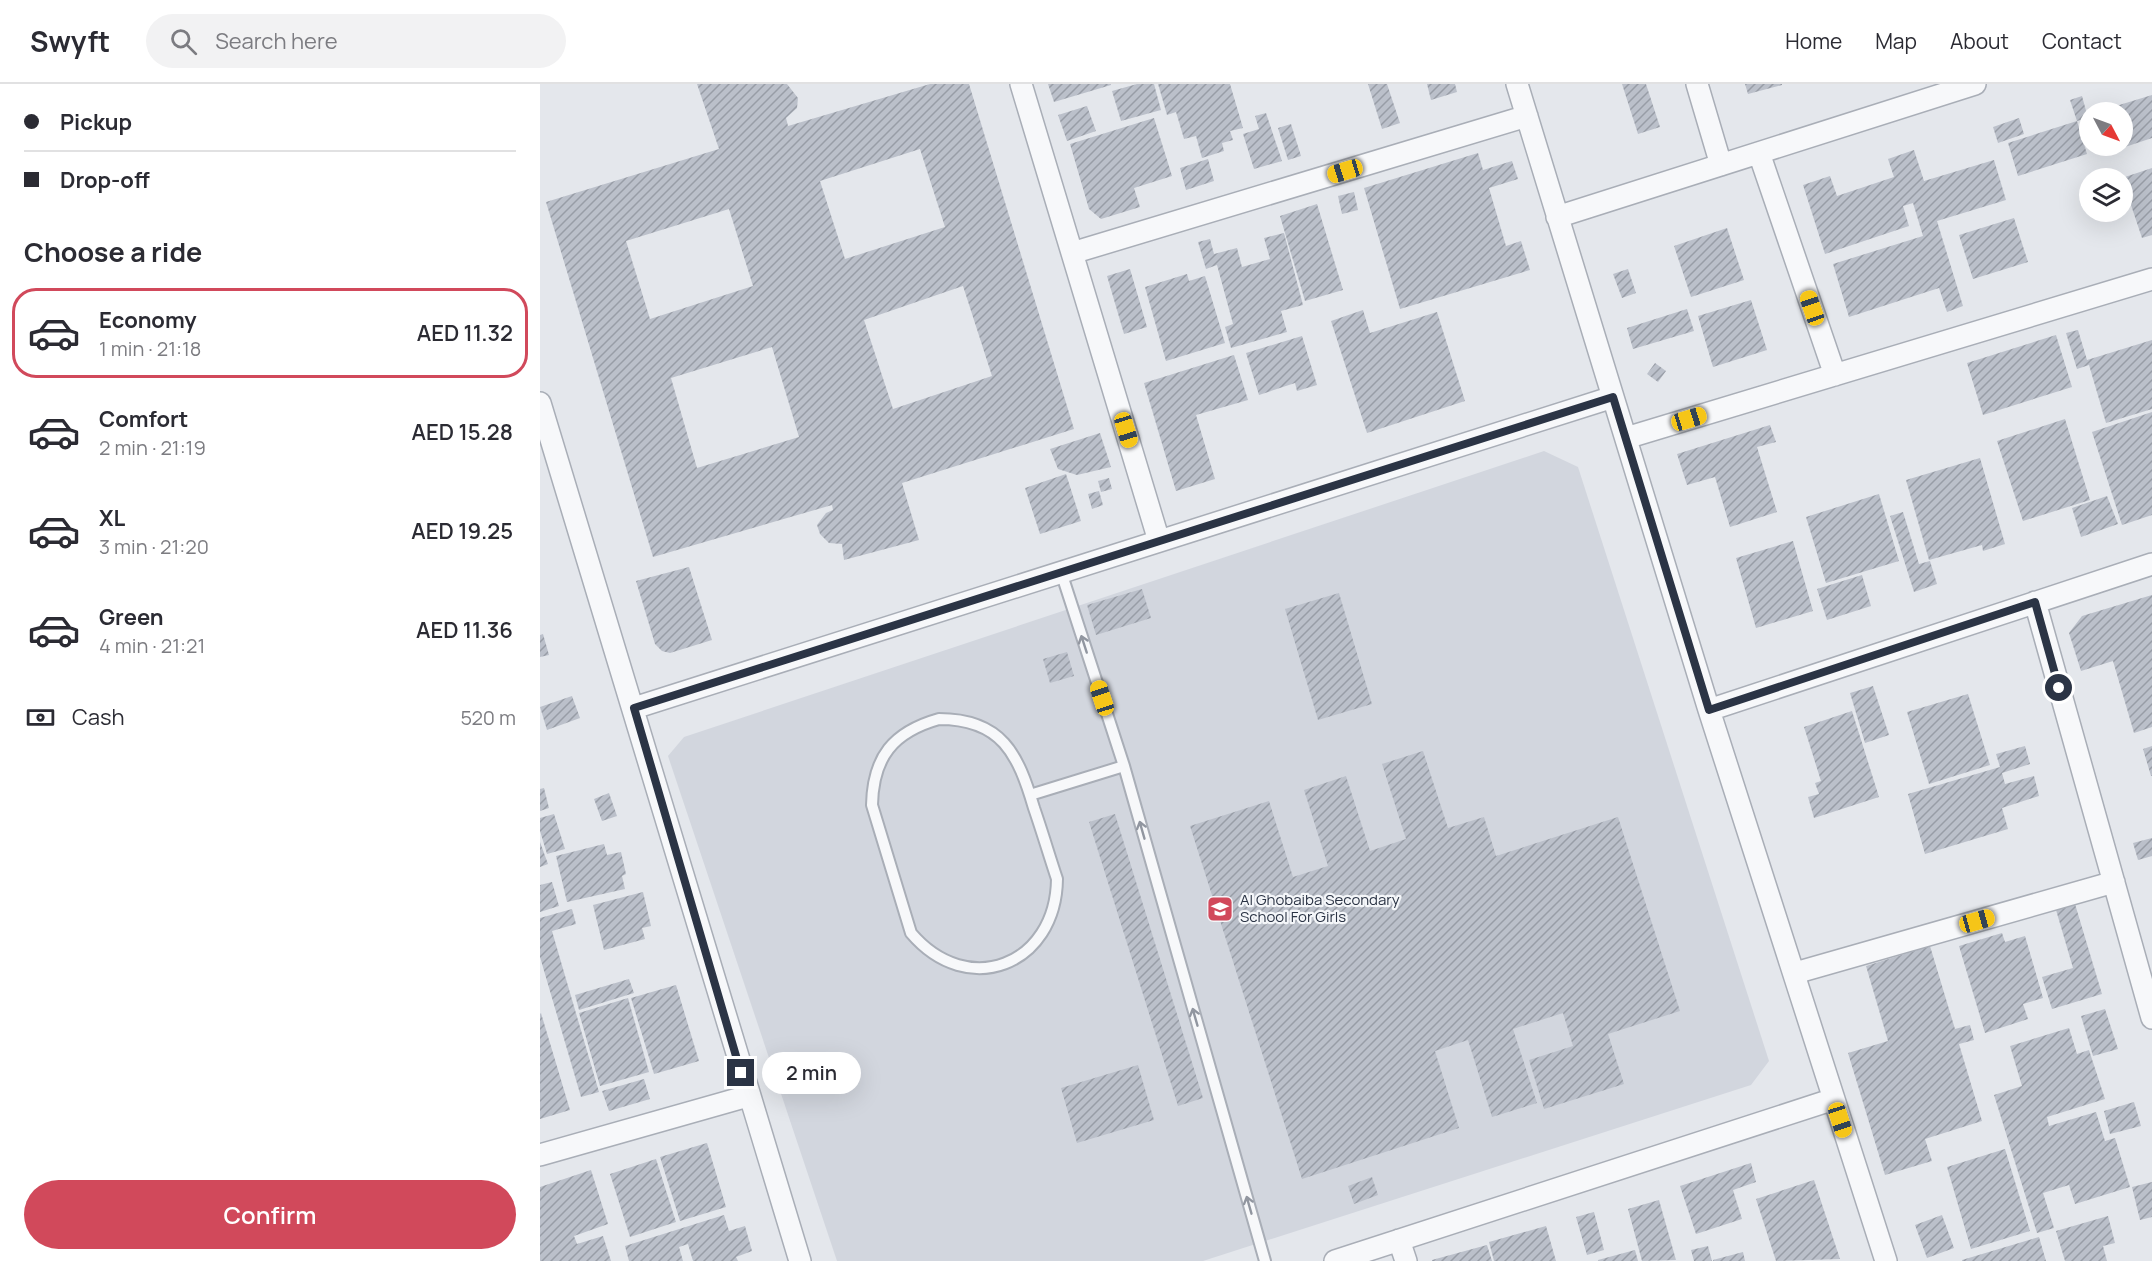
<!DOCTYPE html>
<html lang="en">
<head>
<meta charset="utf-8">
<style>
	:root { --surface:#fff; --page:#f2f2f3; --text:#2b2b33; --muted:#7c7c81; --line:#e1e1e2; --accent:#d1495b }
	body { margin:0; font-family:Manrope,sans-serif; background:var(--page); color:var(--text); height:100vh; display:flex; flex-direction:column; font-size:22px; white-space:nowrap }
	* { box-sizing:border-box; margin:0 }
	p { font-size:20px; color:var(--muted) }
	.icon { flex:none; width:33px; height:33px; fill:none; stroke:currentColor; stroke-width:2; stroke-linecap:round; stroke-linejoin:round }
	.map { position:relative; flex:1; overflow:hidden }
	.details { display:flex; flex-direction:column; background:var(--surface); width:540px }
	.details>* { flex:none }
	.banner { display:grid; align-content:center; height:132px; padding:0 24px; background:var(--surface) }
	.needle { width:39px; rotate:131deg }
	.tools { position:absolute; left:1539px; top:18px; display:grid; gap:12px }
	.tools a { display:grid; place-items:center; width:54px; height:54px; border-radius:50%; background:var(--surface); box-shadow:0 6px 24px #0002; font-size:30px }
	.end { position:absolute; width:27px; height:27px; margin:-14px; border:8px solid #2b3445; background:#fff; box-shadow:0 0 0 3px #fff }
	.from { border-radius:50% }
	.bubble { position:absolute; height:42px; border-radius:21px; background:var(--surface); box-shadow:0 6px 24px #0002; font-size:20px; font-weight:600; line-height:42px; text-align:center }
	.car { position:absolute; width:18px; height:36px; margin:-18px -9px; border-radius:8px; box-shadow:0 0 4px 2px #0007; background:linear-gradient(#f5c518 24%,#345 0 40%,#f5c518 0 76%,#345 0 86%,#f5c518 0) }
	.banner b { display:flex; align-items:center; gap:21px; height:57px; font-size:22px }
	.banner b+b { border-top:2px solid var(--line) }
	.banner i { width:15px; height:15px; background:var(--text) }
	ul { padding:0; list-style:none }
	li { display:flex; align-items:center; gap:18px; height:90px; margin:0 12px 9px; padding:0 12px; border:3px solid transparent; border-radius:24px }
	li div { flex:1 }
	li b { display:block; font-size:22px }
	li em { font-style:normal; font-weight:600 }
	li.current { border-color:var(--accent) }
	li>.icon { width:54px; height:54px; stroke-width:1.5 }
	h2 { padding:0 24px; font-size:27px; line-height:72px }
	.pay { display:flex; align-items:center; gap:15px; height:66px; padding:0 24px; font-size:22px }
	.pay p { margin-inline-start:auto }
	.button { display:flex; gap:12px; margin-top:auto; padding:12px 24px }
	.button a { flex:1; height:69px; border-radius:36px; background:var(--accent); color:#fff; font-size:24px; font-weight:600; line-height:69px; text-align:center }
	header { display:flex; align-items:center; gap:36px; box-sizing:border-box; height:84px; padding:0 30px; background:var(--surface); border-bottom:2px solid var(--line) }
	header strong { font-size:28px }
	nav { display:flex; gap:33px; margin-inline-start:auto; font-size:21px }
	.search { width:420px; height:54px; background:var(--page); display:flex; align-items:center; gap:15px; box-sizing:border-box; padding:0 21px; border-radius:33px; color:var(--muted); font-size:22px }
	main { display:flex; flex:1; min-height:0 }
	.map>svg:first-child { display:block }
	.built { fill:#d2d6de }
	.building { fill:url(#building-hatch); fill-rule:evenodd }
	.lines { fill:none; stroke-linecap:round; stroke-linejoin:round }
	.service-casing { stroke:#a9aeb7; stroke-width:14 }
	.minor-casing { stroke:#a9aeb7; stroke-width:24 }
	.service { stroke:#f7f8fa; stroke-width:10 }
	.minor { stroke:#f7f8fa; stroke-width:21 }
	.oneway { stroke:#9196a0 }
	.route { stroke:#2b3445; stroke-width:8 }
	.labels { text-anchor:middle; stroke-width:4.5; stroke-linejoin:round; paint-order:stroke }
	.poi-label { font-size:15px; fill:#2b3445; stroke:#f4f6f9; text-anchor:start }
</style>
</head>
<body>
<header>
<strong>Swyft</strong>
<div class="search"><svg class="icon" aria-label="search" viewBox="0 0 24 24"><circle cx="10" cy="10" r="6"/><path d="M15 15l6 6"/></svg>Search here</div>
<nav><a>Home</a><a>Map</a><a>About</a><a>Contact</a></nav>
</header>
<main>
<section class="details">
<div class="banner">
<b><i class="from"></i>Pickup</b>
<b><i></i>Drop-off</b>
</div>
<h2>Choose a ride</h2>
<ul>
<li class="current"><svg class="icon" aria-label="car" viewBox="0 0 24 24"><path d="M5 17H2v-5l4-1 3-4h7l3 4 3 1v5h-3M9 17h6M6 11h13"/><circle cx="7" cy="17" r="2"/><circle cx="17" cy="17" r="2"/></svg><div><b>Economy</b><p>1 min · 21:18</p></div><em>AED 11.32</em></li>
<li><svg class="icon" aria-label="car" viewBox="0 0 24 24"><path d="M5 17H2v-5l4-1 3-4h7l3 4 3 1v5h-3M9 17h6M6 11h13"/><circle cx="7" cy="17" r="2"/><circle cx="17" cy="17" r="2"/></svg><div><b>Comfort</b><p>2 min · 21:19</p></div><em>AED 15.28</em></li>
<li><svg class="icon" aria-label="car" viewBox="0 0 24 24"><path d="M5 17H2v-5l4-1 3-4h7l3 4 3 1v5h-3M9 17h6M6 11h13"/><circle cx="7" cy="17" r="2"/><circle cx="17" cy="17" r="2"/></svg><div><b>XL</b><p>3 min · 21:20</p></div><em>AED 19.25</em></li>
<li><svg class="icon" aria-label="car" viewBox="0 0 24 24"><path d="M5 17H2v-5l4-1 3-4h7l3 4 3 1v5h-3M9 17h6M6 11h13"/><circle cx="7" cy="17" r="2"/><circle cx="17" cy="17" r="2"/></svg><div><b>Green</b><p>4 min · 21:21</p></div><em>AED 11.36</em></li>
</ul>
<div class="pay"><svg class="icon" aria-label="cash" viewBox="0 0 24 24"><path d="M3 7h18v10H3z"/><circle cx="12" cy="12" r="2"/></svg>Cash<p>520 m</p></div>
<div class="button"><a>Confirm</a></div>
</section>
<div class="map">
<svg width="1612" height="1177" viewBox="0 0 1612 1177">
	<defs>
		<pattern id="building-hatch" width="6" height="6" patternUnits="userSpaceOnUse" patternTransform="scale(1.5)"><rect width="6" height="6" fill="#bbc0ca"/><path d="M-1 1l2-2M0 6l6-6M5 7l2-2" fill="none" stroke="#989da6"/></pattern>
	</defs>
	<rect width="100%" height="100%" fill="#e4e7ec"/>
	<path class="built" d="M1004 367 1038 383 1229 977 1211 1001 663 1177H297L128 672 144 653Z"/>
	<path class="building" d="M157 0H247L258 14 257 24 246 34 248 42 390 0H429L534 345 362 399 379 456 304 476 302 460 289 459 280 450 277 441 286 429 293 426 292 421 113 473 6 118 179 65ZM380 65 405 143 305 175 280 97ZM189 125 213 202 110 235 86 157ZM423 202 452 292 353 325 324 236ZM232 263 259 353 157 384 131 294Z
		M508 0H571V1L514 18Z
		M597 0H614L621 26 581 37 572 7Z
		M618 0H690L703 44 690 47 693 56 682 59 684 67 662 74 656 52 644 55 636 28 627 31Z
		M828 0H847L860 39 842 45Z
		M887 0H915L917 8 891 16Z
		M1082 0H1106L1120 43 1098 50Z
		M1205 0H1242V1L1208 10Z
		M1612 11V54L1576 66 1575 62H1582V28L1563 26Z
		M1542 12 1548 34 1537 37 1530 16Z
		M547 22 556 47 527 57 518 31Z
		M726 29 742 77 714 85 703 50 719 45 715 32Z
		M614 34 632 92 594 104 600 123 561 135 549 125 530 60Z
		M1479 34 1484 50 1458 59 1453 43Z
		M1537 37 1547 70 1478 92 1468 59Z
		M751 40 761 72 748 76 738 44Z
		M1374 66 1384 97 1454 76 1466 116 1397 137 1423 222 1407 228 1399 204 1309 233 1293 180 1383 152 1373 119 1363 122 1369 142 1285 170 1263 101 1290 92 1297 112 1354 93 1348 75Z
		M938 69 943 86 972 77 978 95 949 104 966 162 981 157 990 186 860 225 824 104Z
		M668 75 674 97 646 106 640 84Z
		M1612 84V151L1602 154 1582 94Z
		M814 108 818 126 802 130 798 112Z
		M777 120 803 206 765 217 740 132Z
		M1474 134 1488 178 1433 195 1419 151Z
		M1187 144 1204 196 1151 213 1134 162Z
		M744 149 763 221 741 227 747 248 691 264 685 243 693 240 677 181 666 185 658 158 670 155 674 170 697 164 702 183 730 175 724 154Z
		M590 185 607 243 584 250 567 192Z
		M1088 185 1096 209 1082 214 1073 190Z
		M647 190 649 197 665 192 685 259 626 277 605 203Z
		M1211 216 1227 266 1173 283 1158 232Z
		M1147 225 1154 247 1093 265 1087 244Z
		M823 226 830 249 897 228 925 317 827 349 791 237Z
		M1538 246 1547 276 1612 256V325L1566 339 1549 281 1537 285 1526 249Z
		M1516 251 1532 303 1443 331 1427 279Z
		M762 252 777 301 757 307 755 299 719 311 706 269Z
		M694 271 708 316 656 331 675 395 636 407 604 299Z
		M1115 279 1126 287 1118 298 1107 290Z
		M1612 328V431L1582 441 1552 348Z
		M1525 335 1550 416 1483 437 1457 357Z
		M1230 341 1236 358 1217 363 1237 428 1190 443 1175 393 1147 401 1137 370Z
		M560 349 571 383 537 391 518 385 510 365Z
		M1440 374 1465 460 1443 467 1442 461 1389 476 1366 396Z
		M526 390 541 437 500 450 485 404Z
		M569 394 572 405 561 408 558 397Z
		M559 407 563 421 552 425 548 410Z
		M1339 410 1359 477 1286 499 1266 433Z
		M1567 412 1578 440 1541 453 1532 424Z
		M1363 428 1379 480 1390 477 1397 500 1374 508 1350 432Z
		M1253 457 1273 527 1216 544 1196 474Z
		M149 483 172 556 130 569 122 567 115 560 96 497Z
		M1322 491 1331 522 1287 536 1277 505Z
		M602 505 611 534 556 551 547 521Z
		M799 509 832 620 778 636 745 525Z
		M1612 511V643L1594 649 1573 577 1541 587 1529 549 1542 532Z
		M3 550 9 571 0 573V551Z
		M527 568 534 592 510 599 503 575Z
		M1333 602 1349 651 1325 659 1310 609Z
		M1428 610 1450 681 1389 700 1367 628Z
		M32 612 40 634 7 646 0 623Z
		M1312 627 1339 713 1274 734 1268 713 1279 710 1275 699 1281 697 1264 643Z
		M1485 662 1490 680 1462 689 1465 700 1494 692 1499 712 1462 724 1468 745 1385 770 1368 710 1460 683 1456 670Z
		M1612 662V692H1611L1603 665Z
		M883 667 908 744 944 733 956 772 1078 733 1140 927 1068 950 1084 1000 1004 1025 989 976 1033 962 1023 929 973 945 997 1019 952 1033 928 956 895 967 919 1044 762 1095 650 742 729 717 753 793 788 782 764 706 806 692 830 767 866 755 842 680Z
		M4 704 9 724 0 727V705Z
		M69 709 77 732 62 737 54 715Z
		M14 730 25 765 7 770 0 747V734Z
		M575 730 663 1014 638 1022 549 738Z
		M1612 754V772L1598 776 1593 759Z
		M0 758 8 780 0 783Z
		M64 760 67 771 81 768 86 790 82 792 85 805 27 818 16 772Z
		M12 798 19 822 0 828V801Z
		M103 808 111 842 102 844 105 855 64 866 53 821Z
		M1535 820 1562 910 1512 925 1502 893 1533 884 1516 826Z
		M32 825 36 840 12 847 59 1008 41 1013 0 873V834Z
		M1462 849 1465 858 1485 852 1503 914 1483 920 1488 935 1445 949 1419 862Z
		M1390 862 1415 945 1430 941 1434 956 1419 960 1442 1037 1385 1055 1392 1077 1345 1091 1308 969 1348 957 1326 882Z
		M89 895 94 909 39 926 35 911Z
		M136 901 159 977 114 990 91 914Z
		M88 914 109 988 60 1002 39 929Z
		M1565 925 1578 965 1553 972 1541 932Z
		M1 929 30 1026 0 1035V930Z
		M1529 944 1537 970 1549 966 1565 1015 1507 1033 1509 1042 1556 1028 1565 1057 1575 1054 1590 1103 1535 1120 1529 1101 1503 1109 1514 1144 1497 1149 1454 1011 1482 1002 1470 962Z
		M598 981 614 1036 537 1059 521 1004Z
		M104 995 110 1015 69 1027 62 1007Z
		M1594 1018 1601 1042 1570 1050 1564 1027Z
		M167 1059 186 1123 140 1137 120 1073Z
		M1465 1065 1490 1147 1431 1165 1407 1083Z
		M116 1075 136 1138 90 1153 70 1090Z
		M1211 1079 1216 1098 1193 1106 1202 1135 1156 1150 1140 1102Z
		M51 1086 68 1140 34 1152 37 1160 63 1152 71 1177H0V1103Z
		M832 1093 838 1111 814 1120 808 1102Z
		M1274 1096 1300 1175 1236 1177 1216 1115Z
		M1612 1098V1133L1600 1136 1592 1103Z
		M1119 1116 1136 1176 1102 1177 1088 1125Z
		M1054 1128 1064 1166 1047 1171 1036 1133Z
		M184 1131 189 1147 205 1142 212 1167 196 1173 198 1177H153L148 1160 139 1163 143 1177H89L85 1162Z
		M1402 1131 1414 1164 1387 1174 1375 1141Z
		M1568 1132 1575 1159 1563 1162 1567 1177H1525L1516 1147Z
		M1006 1142 1016 1177H954L949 1158Z
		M1499 1153 1506 1177H1422V1176Z
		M947 1161 952 1177H892V1176Z
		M1168 1162 1172 1177H1154L1151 1166Z
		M1095 1166 1098 1177H1058V1176Z
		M1203 1168 1205 1177H1173V1176Z"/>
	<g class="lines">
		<defs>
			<path id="service" d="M521 488 584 682 725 1177
				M399 635C462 635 478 670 494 724 502 747 509 771 517 795 516 881 428 916 371 849L332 721C333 673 353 648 399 635Z
				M490 711 584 682"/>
			<path id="minor" d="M481 0 619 457
				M977 0 1169 626 1346 1177
				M1157 0 1181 81
				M1219 69 1295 291
				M1017 133 1435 0
				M532 169 987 32
				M0 319 260 1177
				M1086 354 1612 195
				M1495 518 1612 934
				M94 624 1073 313
				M1169 626 1612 480
				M1255 889 1574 798
				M0 1071 208 1012
				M859 1156 866 1177
				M795 1177 1294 1015"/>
		</defs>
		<use href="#service" class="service-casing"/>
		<use href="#minor" class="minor-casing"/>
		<use href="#service" class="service"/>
		<use href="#minor" class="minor"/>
	</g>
	<defs><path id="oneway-shaft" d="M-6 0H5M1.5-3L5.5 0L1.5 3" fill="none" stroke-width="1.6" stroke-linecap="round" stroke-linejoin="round" transform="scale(1.5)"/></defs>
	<g class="oneway">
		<use href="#oneway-shaft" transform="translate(544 560) rotate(-108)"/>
		<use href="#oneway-shaft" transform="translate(602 746) rotate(-106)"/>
		<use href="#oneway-shaft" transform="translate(655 933) rotate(-106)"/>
		<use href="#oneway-shaft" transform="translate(709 1121) rotate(-106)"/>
	</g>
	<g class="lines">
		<path class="route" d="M201 989 94 624 1073 313 1169 626 1495 518 1519 604"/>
	</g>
	<defs>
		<symbol id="school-square" viewBox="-11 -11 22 22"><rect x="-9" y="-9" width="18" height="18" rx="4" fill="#d1495b" stroke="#f4f6f9"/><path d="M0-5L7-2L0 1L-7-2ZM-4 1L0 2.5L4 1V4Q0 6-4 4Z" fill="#fff"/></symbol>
	</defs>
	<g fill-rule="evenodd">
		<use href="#school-square" x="665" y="810" width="30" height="30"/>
	</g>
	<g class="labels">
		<g class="poi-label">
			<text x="700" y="821">Al Ghobaiba Secondary<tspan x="700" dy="17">School For Girls</tspan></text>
		</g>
	</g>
</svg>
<div class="tools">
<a><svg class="needle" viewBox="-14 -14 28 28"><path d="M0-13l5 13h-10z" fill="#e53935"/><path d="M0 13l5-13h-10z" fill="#7c7c81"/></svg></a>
<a><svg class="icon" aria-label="layers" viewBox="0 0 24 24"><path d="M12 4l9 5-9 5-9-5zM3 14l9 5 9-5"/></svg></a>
</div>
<i class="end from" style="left:1519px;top:604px"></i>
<i class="end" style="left:201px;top:989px"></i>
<div class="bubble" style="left:222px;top:968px;width:99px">2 min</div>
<i class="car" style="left:805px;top:87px;rotate:253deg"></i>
<i class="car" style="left:1272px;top:224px;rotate:341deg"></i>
<i class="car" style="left:1149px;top:335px;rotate:73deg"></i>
<i class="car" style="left:586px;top:346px;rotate:163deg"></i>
<i class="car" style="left:562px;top:614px;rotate:342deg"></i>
<i class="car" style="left:1437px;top:837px;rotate:74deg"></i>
<i class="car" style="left:1300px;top:1036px;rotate:162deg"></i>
</div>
</main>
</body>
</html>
